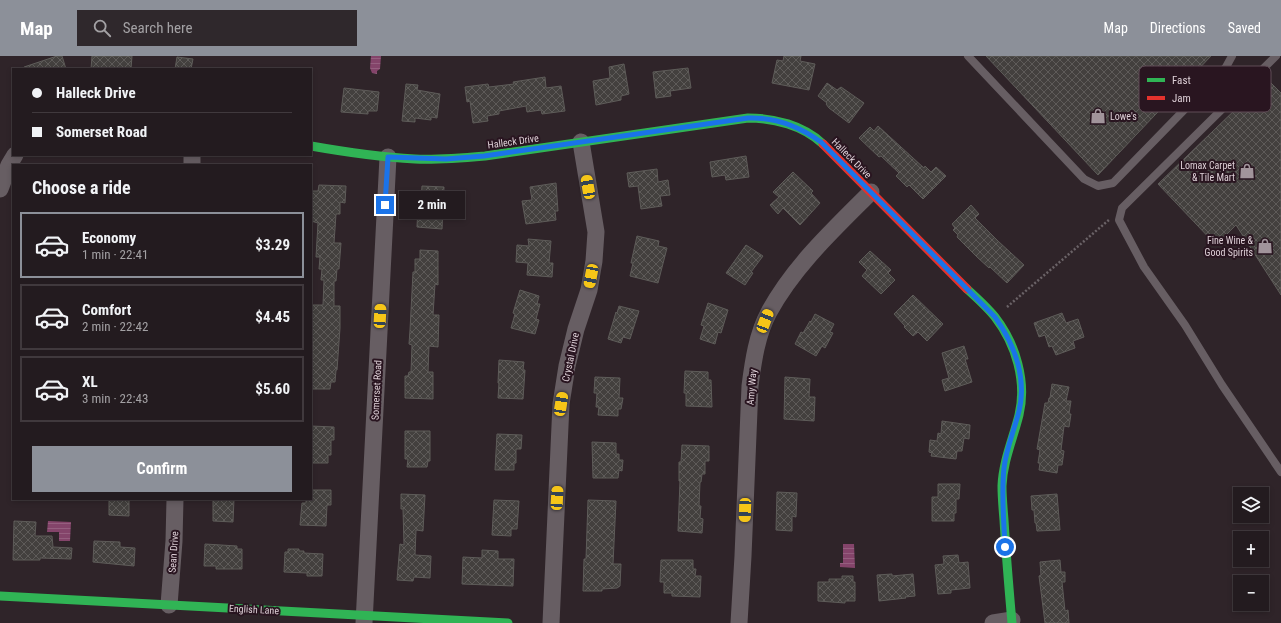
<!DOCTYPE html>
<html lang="en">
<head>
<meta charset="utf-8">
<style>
	:root { --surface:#231b1f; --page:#2f282c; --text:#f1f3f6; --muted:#a3a1a4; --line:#40393d; --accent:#8c9099 }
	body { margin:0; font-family:"Roboto Condensed",sans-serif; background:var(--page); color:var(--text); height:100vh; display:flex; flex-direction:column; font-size:15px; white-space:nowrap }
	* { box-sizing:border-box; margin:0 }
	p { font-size:13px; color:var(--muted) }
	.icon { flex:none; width:22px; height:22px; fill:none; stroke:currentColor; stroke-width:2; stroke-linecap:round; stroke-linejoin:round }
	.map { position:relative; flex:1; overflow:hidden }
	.side { position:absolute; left:12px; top:108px; width:300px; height:336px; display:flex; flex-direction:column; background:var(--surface); border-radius:0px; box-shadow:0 2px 6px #0003,0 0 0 1px var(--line) }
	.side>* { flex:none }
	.hud { position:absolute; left:12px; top:12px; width:300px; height:88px; border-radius:0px; box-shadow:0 2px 6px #0003,0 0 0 1px var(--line); display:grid; align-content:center; height:88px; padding:0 20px; background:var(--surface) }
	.fabs { position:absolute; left:1233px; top:431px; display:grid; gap:8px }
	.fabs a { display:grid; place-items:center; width:36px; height:36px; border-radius:0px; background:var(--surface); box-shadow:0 2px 6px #0003,0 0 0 1px var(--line); font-size:20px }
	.end { position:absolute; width:18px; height:18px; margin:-9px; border:5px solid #1a73e8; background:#fff; box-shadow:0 0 0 2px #fff }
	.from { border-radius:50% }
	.bubble { position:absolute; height:28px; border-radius:0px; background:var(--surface); box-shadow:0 2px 6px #0003,0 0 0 1px var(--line); font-size:13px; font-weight:700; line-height:28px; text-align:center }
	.car { position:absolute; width:12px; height:24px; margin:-12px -6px; border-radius:5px; box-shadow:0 0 3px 1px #0007; background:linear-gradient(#f5c518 24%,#345 0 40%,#f5c518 0 76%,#345 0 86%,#f5c518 0) }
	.hud b { display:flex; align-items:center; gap:14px; height:38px; font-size:15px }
	.hud b+b { border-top:1px solid var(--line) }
	.hud i { width:10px; height:10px; background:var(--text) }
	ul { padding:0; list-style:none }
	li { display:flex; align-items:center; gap:12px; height:66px; margin:0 8px 6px; padding:0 12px; border:2px solid var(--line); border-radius:0px }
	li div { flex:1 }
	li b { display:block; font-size:15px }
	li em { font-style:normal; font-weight:700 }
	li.on { border-color:var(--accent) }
	li>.icon { width:36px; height:36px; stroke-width:1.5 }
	h2 { padding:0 20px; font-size:18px; line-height:48px }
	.cta { display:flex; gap:8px; margin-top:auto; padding:8px 20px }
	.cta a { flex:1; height:46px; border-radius:0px; background:var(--accent); color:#fff; font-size:16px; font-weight:700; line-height:46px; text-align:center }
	header { display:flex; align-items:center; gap:24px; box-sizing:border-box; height:56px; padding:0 20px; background:var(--accent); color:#fff }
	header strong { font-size:19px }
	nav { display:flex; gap:22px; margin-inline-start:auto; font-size:14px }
	.search { width:280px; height:36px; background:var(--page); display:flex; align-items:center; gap:10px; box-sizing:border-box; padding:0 14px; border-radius:0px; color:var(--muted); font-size:15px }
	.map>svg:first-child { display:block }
	.water { fill:url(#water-rules) }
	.building { fill:url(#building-cross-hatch); stroke:#5e5c59 }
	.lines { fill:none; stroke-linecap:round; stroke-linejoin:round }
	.path { stroke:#6b6367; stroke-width:2.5; stroke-dasharray:2 2; stroke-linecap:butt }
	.lane { stroke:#675e63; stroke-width:8 }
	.street { stroke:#675e63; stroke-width:17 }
	.fast { stroke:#30b455; stroke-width:9 }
	.jam { stroke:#e5322d; stroke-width:9 }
	.route { stroke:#1a73e8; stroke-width:5 }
	.labels { text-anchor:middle; stroke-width:4; stroke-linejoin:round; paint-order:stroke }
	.poi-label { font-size:10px; fill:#dfd1d8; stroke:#291520; text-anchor:end }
	.street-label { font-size:10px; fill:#dfd1d8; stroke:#291520 }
	.key { fill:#291520; stroke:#604d57; stroke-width:1 }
	.key-label { font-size:11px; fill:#dfd1d8 }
</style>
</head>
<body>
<header>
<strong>Map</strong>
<div class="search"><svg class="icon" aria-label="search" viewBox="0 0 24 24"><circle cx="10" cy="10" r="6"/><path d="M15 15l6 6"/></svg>Search here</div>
<nav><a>Map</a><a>Directions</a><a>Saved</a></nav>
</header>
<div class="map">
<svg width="1281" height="567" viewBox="0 0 1281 567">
	<defs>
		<pattern id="water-rules" width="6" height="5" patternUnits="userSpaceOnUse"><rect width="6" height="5" fill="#84446a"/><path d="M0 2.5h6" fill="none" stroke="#955e7f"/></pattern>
		<pattern id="building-cross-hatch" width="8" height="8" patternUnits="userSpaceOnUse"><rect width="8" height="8" fill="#43403e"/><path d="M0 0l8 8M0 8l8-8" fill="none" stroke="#5e5b59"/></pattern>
	</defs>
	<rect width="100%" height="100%" fill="#2f2429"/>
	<path class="water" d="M371 0H381L380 13 377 15V18L372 17 370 12Z
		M48 465 71 466 70 485H59V476H47Z
		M843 488H854L855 512 840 511V507H843Z"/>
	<path class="building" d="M57 0H62L66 13H25L24 11Z
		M92 0H132L131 13H91Z
		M784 0H801L800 5 815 8 809 34 772 27 777 4 783 5Z
		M986 0H1211L1098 119Z
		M177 1 193 3 191 13H175Z
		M624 8 629 38 621 40V44L596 49 593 25 610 22 609 11Z
		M688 12 691 32 670 35 671 40 656 42 653 16Z
		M545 21 546 32 561 30 565 55 542 58 541 54 527 56 526 50 499 55V58L487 60 488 65 473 67 470 45 467 46 465 31 488 28 489 31 514 28 513 26Z
		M1267 23 1281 37V239L1236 169 1216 189 1158 128Z
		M827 27 837 34 841 31 864 47 849 67 829 52 826 48 827 47 818 40Z
		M406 28 418 29 417 34 440 38 437 62 431 61V64L415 62V66L402 65Z
		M344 32 379 36 377 55H368V58L341 56Z
		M878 70 924 112 925 110 931 116 936 111 946 120 923 143 909 129 907 131 896 120 899 117 881 100 879 101 859 82 870 71 874 75Z
		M746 100 749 121 726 124 725 119 712 121 710 106Z
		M657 113 658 126 668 124 670 139 660 140 662 150 641 153 638 130 629 131 627 117Z
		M793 116 813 135 811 137 820 147 800 169 783 152 778 158 770 149 779 141 773 136Z
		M556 127 558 155H555L556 164 526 168 522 145 532 144 530 131Z
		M319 129 346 130 345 147 340 146V158H336L334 187H341L339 213H337L336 225H334V250H340V272L337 314H336L335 326H331L330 333H312L313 285 311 284V257L312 249H323L324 224H321L322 213H319L320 201H316L318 167 311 165V135H318Z
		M422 130 444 131 442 173 417 171 418 150H420L421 146Z
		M971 149 979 158 975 162 998 185 1024 209 1007 227 990 211 989 212 977 201 957 181 958 179 953 174 955 172 952 168Z
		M637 180 659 185 658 190 667 192 658 227 630 220 633 207H631Z
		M528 183 551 185 549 207H553L552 221 527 219 528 207 516 206 517 189 529 190Z
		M746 189 763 200 751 216 753 217 745 229 726 217Z
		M420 194 438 195V229L435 228 433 259H439L438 291 429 290 428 316H433V343L405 342V320H408L409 316H411L412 289 409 288 410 274 413 216H415V203H420Z
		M870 195 891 214 888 217 895 224 881 238 862 220 867 214 859 206Z
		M520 234 539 240 537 248H540L536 263 539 264 535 278 511 272 515 258 513 257Z
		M913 239 943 268 927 285 918 276 913 280 904 271 905 270 894 258Z
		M708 247 728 254 721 277 718 276 715 288 700 283 704 270 701 269Z
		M619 250 639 255 630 283 623 281 621 287 608 283 616 256 617 257Z
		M1062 257 1066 267 1078 263 1084 281 1073 285 1075 292 1056 299 1052 290 1049 291 1045 279 1039 281 1034 267Z
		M815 258 834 268 830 276 833 277 825 292 822 290 816 300 795 288 801 276 803 277 810 265 811 266Z
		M964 290 968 303H965L972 326 945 335 942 324 949 322 942 297Z
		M499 304 524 306 523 314H525L523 343 498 342 499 327H498Z
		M685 315 708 316V324H711L712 351 686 350V337H684Z
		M595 321 620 322 619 342H623L621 353H618V360L598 359 599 351H596L597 337H594Z
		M785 321 810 323 809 341H815L814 365 784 363Z
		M1052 328 1069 331 1066 345H1071L1069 358H1071L1069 371 1064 370 1061 394 1064 395 1062 409H1058L1057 417 1039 414 1040 407H1038L1040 394 1037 393 1045 347H1048L1049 342H1050Z
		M942 365 970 369 969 383 964 382 962 395H957L956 403 931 400 932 397 929 396 930 384 937 385 938 377 941 378Z
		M311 370 334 371V384H331V399H328V407H311Z
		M405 375H430V405H428L427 411H407L408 403H405Z
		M497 378 522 379 521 393H516V407H514V414H495Z
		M592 386 616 387V398H619V404H623L622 415 619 414 618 422H593Z
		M682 389 709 390V405H705V418H702L701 426H700L699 450H701L700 462 703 463 702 477 678 475 680 425H679V406H681Z
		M938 428H960L959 443H956V457H954V465H932V441H938Z
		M311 434H331V449H327L326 470 300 469 302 447H306V443H311Z
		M777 436 797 437 796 461 792 460V475L776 474Z
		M401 438 425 439 423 475 416 474 415 499 431 500 430 522 414 521 413 525 397 524 400 488 404 489 403 453H401Z
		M1057 438 1060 474 1037 475 1036 467H1035L1034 454H1032L1031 440Z
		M109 443H129V460L109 459Z
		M213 443H234L233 466 213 465Z
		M494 444 519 445 517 473H511V480L492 479Z
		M588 444 616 445 613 508H621L620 530 617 532 602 533V535H583L584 503H586Z
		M14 465 36 466 35 480H52L53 491 72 492 71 503 40 502V504H13Z
		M94 485 120 486V491L135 492 134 510 93 506Z
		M205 488 237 490V493H242V513H216V510H204Z
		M288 493H299V495H304V497L323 498 322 520H307V517L284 516 285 496H288Z
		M482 494 498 495V503H514L513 530 462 528 463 501 482 502Z
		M958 499 959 507 968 506 970 532 951 534V537L938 538 935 509 944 508 943 500Z
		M661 504H693V513H696L695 520H701L700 541 672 540V537H664V526H660Z
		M1060 504 1061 516H1065V526H1062L1065 555 1068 554 1069 567H1045L1039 520 1041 519 1040 506Z
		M892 518V520L913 518 915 540 905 541 906 542 879 545 877 519Z
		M842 520H853V526H855V545H845V547L818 545V526H829V523H842Z"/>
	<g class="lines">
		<path class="path" d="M1007 251 1110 163"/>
		<path class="lane" d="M968 0 1084 123 1098 130 1113 127 1226 11 1232 0
			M1276 0 1122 152 1119 164 1144 211 1185 269 1222 329 1281 416"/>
		<path class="street" d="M192 109V99
			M0 133 9 109 15 99
			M169 549 174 485 175 443
			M364 567 388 101
			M551 567 561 348 567 310 576 273 589 234 594 205 596 176 581 86
			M739 567 743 500 750 330C753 306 757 278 769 256 794 210 834 173 871 136
			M993 567 1012 564"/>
		<path class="fast" d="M311 90C345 96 380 101 415 103 438 104 462 102 485 100L748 62C774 62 803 69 823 88
			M967 233C977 242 987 251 995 261 1016 288 1027 326 1019 359 1013 383 1003 405 1002 430 1002 441 1003 452 1004 464 1006 498 1009 533 1012 567
			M0 540 508 567"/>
		<path class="jam" d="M823 88 967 233"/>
	</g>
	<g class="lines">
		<path class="route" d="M385 149 388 101 446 103 484 100 748 62C775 61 799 70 821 86L995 261C1015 289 1028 324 1018 359 1013 377 1006 394 1004 412 1001 438 1004 465 1005 491"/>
	</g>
	<defs>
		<symbol id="shop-bare" viewBox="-9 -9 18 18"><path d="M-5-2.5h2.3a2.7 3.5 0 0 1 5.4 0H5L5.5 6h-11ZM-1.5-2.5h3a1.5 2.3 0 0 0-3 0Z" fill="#a1949b" stroke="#291520" stroke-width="2.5" paint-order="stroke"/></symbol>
	</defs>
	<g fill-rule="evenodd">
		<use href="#shop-bare" x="1087" y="49" width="22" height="22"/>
		<use href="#shop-bare" x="1236" y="104" width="22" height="22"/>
		<use href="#shop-bare" x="1254" y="179" width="22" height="22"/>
	</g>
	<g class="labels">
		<g class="poi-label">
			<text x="1110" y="64" text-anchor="start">Lowe's</text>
			<text x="1235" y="113">Lomax Carpet<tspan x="1235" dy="12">&amp; Tile Mart</tspan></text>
			<text x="1253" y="188">Fine Wine &amp;<tspan x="1253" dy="12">Good Spirits</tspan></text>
		</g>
		<g class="street-label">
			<text transform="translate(513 85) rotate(-8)" y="4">Halleck Drive</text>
			<text transform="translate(852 102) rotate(45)" y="4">Halleck Drive</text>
			<text transform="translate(570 301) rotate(-78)" y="4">Crystal Drive</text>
			<text transform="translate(751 331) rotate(-85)" y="4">Amy Way</text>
			<text transform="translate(376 334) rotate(-87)" y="4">Somerset Road</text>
			<text transform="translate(173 496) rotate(-86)" y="4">Sean Drive</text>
			<text transform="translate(254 553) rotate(3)" y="4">English Lane</text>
		</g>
	</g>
	<rect x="1139" y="10" width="132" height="46" rx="6" class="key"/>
	<rect x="1147" y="22" width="18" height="4" fill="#30b455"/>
	<rect x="1147" y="40" width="18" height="4" fill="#e5322d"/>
	<g class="key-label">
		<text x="1172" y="28">Fast</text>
		<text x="1172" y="46">Jam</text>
	</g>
</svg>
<div class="fabs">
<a><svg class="icon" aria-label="layers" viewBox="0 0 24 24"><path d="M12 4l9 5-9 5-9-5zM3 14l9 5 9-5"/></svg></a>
<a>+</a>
<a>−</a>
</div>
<i class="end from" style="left:1005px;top:491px"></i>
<i class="end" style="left:385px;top:149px"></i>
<div class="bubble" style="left:399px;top:135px;width:66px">2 min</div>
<i class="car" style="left:588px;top:131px;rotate:350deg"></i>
<i class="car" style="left:591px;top:220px;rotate:191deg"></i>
<i class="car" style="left:380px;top:260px;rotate:3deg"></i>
<i class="car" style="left:765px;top:265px;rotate:21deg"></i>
<i class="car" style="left:561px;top:348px;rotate:9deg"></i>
<i class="car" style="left:557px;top:442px;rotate:3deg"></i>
<i class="car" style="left:745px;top:454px;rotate:182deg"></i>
<div class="hud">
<b><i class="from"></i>Halleck Drive</b>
<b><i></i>Somerset Road</b>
</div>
<section class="side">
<h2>Choose a ride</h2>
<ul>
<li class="on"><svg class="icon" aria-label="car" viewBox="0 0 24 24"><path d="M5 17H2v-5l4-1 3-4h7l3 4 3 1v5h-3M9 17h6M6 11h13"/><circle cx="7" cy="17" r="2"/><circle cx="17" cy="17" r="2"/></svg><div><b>Economy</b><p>1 min · 22:41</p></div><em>$3.29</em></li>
<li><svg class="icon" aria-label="car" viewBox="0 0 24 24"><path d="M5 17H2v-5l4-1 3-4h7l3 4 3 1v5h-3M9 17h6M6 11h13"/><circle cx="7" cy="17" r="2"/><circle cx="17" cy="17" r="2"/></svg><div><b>Comfort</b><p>2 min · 22:42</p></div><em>$4.45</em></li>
<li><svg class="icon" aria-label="car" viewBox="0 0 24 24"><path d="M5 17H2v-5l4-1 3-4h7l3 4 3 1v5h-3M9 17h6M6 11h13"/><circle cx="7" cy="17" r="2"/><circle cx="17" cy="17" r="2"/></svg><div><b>XL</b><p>3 min · 22:43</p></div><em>$5.60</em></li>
</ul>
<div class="cta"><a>Confirm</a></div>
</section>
</div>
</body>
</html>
